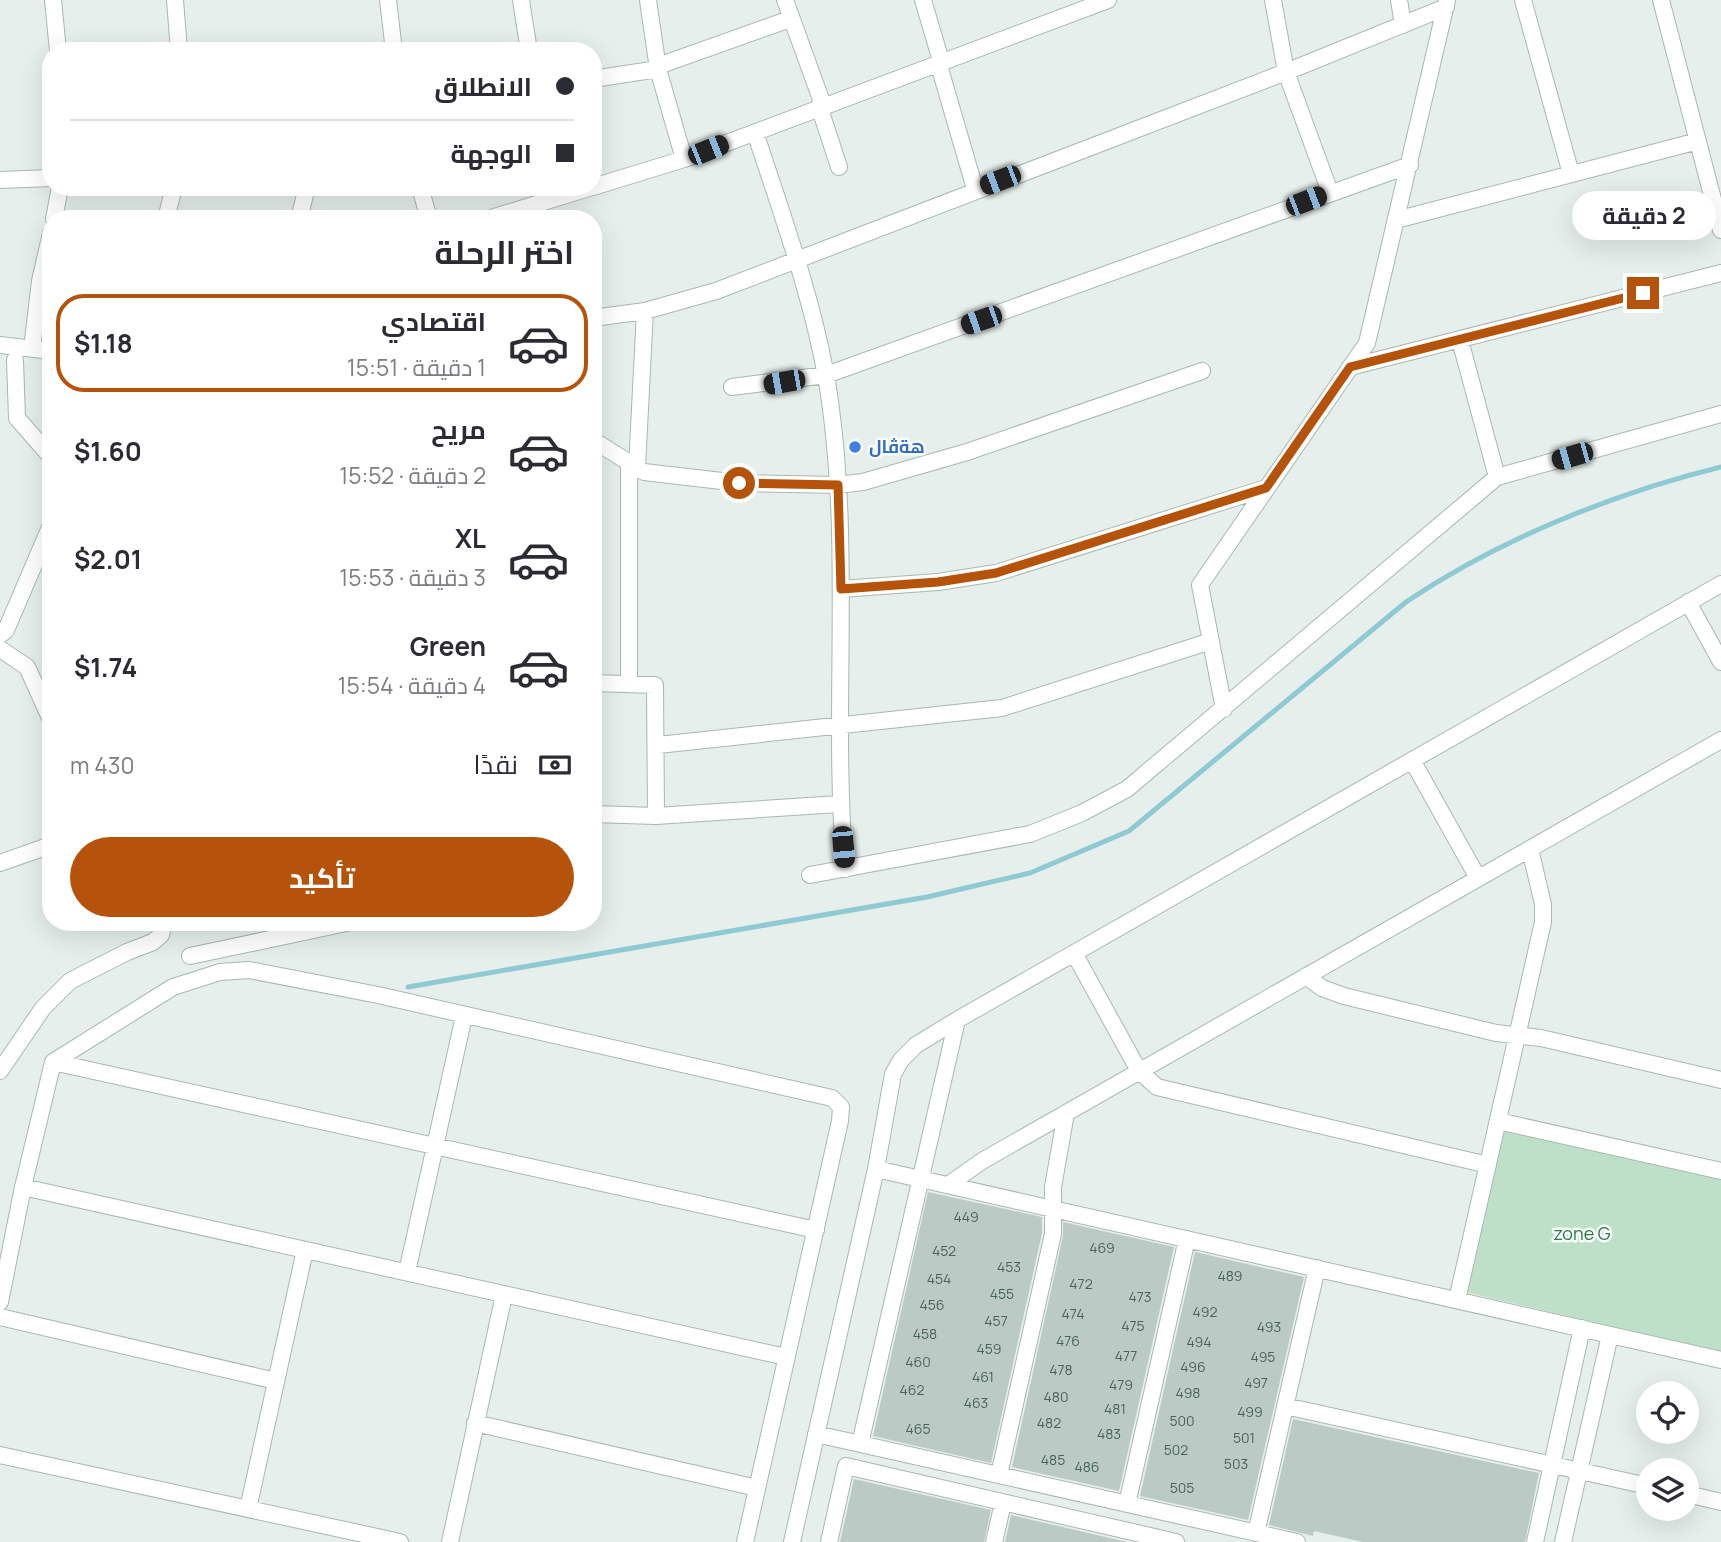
<!DOCTYPE html>
<html lang="ar">
<head>
<meta charset="utf-8">
<style>
	:root { --surface:#fff; --page:#f7f7f7; --text:#2b2b33; --muted:#7c7c81; --line:#e1e1e2; --accent:#b45309 }
	body { margin:0; font-family:Manrope,Cairo,sans-serif; background:var(--page); color:var(--text); direction:rtl; height:100vh; display:flex; flex-direction:column; font-size:26px; white-space:nowrap }
	* { box-sizing:border-box; margin:0 }
	p { font-size:23px; color:var(--muted) }
	.icon { flex:none; width:38px; height:38px; fill:none; stroke:currentColor; stroke-width:2; stroke-linecap:round; stroke-linejoin:round }
	.map { position:relative; flex:1; overflow:hidden; direction:ltr }
	.panel { position:absolute; left:42px; top:210px; width:560px; height:721px; display:flex; flex-direction:column; background:var(--surface); border-radius:28px; box-shadow:0 7px 28px #0002; direction:rtl }
	.panel>* { flex:none }
	.guide { position:absolute; left:42px; top:42px; width:560px; height:154px; border-radius:28px; box-shadow:0 7px 28px #0002; direction:rtl; display:grid; align-content:center; height:154px; padding:0 28px; background:var(--surface) }
	.fabs { position:absolute; left:1636px; top:1381px; display:grid; gap:14px }
	.fabs a { display:grid; place-items:center; width:63px; height:63px; border-radius:50%; background:var(--surface); box-shadow:0 7px 28px #0002; font-size:35px }
	.end { position:absolute; width:32px; height:32px; margin:-16px; border:9px solid #b45309; background:#fff; box-shadow:0 0 0 4px #fff }
	.from { border-radius:50% }
	.bubble { position:absolute; height:49px; border-radius:24px; background:var(--surface); box-shadow:0 7px 28px #0002; font-size:23px; font-weight:700; line-height:49px; text-align:center; direction:rtl }
	.car { position:absolute; width:21px; height:42px; margin:-21px -10px; border-radius:9px; box-shadow:0 0 5px 2px #0007; background:linear-gradient(#222 24%,#8ab4d8 0 40%,#222 0 76%,#8ab4d8 0 86%,#222 0) }
	.guide b { display:flex; align-items:center; gap:24px; height:66px; font-size:26px }
	.guide b+b { border-top:2px solid var(--line) }
	.guide i { width:18px; height:18px; background:var(--text) }
	ul { padding:0; list-style:none }
	li { display:flex; align-items:center; gap:21px; height:98px; margin:0 14px 10px; padding:0 14px; border:4px solid transparent; border-radius:28px }
	li div { flex:1 }
	li b { display:block; font-size:26px }
	li em { font-style:normal; font-weight:700 }
	li.current { border-color:var(--accent) }
	li>.icon { width:63px; height:63px; stroke-width:1.5 }
	h2 { padding:0 28px; font-size:32px; line-height:84px }
	.pay { display:flex; align-items:center; gap:18px; height:77px; padding:0 28px; font-size:26px }
	.pay p { margin-inline-start:auto }
	.button { display:flex; gap:14px; margin-top:auto; padding:14px 28px }
	.button a { flex:1; height:80px; border-radius:42px; background:var(--accent); color:#fff; font-size:28px; font-weight:700; line-height:80px; text-align:center }
	.map>svg:first-child { display:block }
	.green { fill:#bfe0c8 }
	.lines { fill:none; stroke-linecap:round; stroke-linejoin:round }
	.stream { stroke:#8ec9d4; stroke-width:5 }
	.building { fill:#bbcac4 }
	.minor-casing { stroke:#a8b8b2; stroke-width:18 }
	.minor { stroke:#fff; stroke-width:16 }
	.route { stroke:#b45309; stroke-width:9 }
	.shop-dot { fill:#3f7fe0; stroke:#f7fbf9; stroke-width:2.5 }
	.labels { text-anchor:middle; stroke-width:5; stroke-linejoin:round; paint-order:stroke }
	.number-label { font-size:14px; fill:#4a645c }
	.shop-label { font-size:18px; font-weight:bold; fill:#366cbe; stroke:#f7fbf9; text-anchor:start }
	.park-label { font-size:18px; fill:#2d7a4b; stroke:#f7fbf9 }
</style>
</head>
<body>
<div class="map">
<svg width="1721" height="1542" viewBox="0 0 1721 1542">
	<rect width="100%" height="100%" fill="#e6efeb"/>
	<path class="green" d="M1503 1129 1721 1180V1352L1465 1292Z"/>
	<g class="lines">
		<path class="stream" d="M408 987 927 897 1030 873 1129 831 1406 602C1500 539 1612 494 1721 467"/>
	</g>
	<path class="building" d="M928 1192 1042 1217V1233L991 1463 873 1436Z
		M1063 1222 1174 1247 1119 1491 1012 1467 1063 1236Z
		M1195 1252 1304 1277 1248 1520 1140 1496Z
		M1293 1419 1539 1473 1525 1542H1363L1314 1531 1313 1536 1269 1525Z
		M854 1479 991 1510 984 1542H840Z
		M1011 1515 1127 1542H1005Z"/>
	<g class="lines">
		<defs>
			<path id="minor" d="M53 0 58 51
				M175 0 179 51
				M388 0 394 51
				M521 0 529 51
				M648 0 658 69 684 159
				M785 0 823 105
				M923 0 941 61
				M1273 0 1286 72 1330 192
				M1399 0 1403 25
				M1523 0 1571 174
				M1661 0 1721 230
				M938 62 975 189
				M658 66 790 19
				M593 79 658 69
				M819 106 839 167
				M755 132C781 212 811 293 826 376 854 539 831 705 845 869
				M0 180 51 178
				M420 187 429 219
				M593 187 684 159 1108 0
				M54 219 60 187
				M166 219 174 187
				M299 219 307 187
				M488 219 592 187
				M1396 220 1698 141
				M593 318 645 311 716 291 1286 72 1446 7
				M1460 340 1497 477
				M0 345 51 351
				M32 349 40 281 51 233
				M15 360 17 418 51 457
				M1350 367 1721 273
				M732 387 826 375 1410 165
				M593 440 644 472 739 483 838 485 863 482 967 452 1202 371
				M637 467 645 311
				M841 589 938 582 996 573 1266 488
				M1688 602 1721 662
				M0 635 6 630 51 525
				M0 649 27 667 51 720
				M593 683 655 685 656 816
				M629 684V463
				M1224 709 1200 585 1367 343 1447 0
				M658 745 1002 708 1211 641
				M1412 760 1478 878
				M593 814 656 816 839 804
				M0 863 51 845
				M810 875 1030 834 1082 813 1127 789 1497 477 1721 414
				M1074 953 1139 1071 1157 1087 1488 1165
				M190 956 351 922
				M1306 976 1322 988 1344 996 1496 1033 1541 1038 1721 1080
				M53 1062 816 1230
				M0 1071 43 1008 70 981 127 952 153 942 161 935 164 922
				M1498 1121 1721 1171
				M876 1169 1721 1360
				M948 1185 982 1161 1721 740
				M23 1187 53 1062 173 987 220 972 249 970 378 995 832 1098 841 1107 840 1121 745 1542
				M407 1272 464 1016
				M1457 1300 1543 922V904L1530 849
				M0 1302 23 1187 786 1357
				M0 1317 276 1381
				M1285 1406 1648 1486
				M475 1423 757 1488
				M816 1434 1297 1542
				M860 1444 957 1020
				M0 1455 400 1542
				M999 1475 1053 1234V1187L1066 1113
				M1687 1494 1721 1502
				M1127 1504 1187 1239
				M248 1509 305 1250
				M1256 1533 1317 1268
				M450 1542 504 1295
				M792 1542 876 1169 893 1074 901 1060 916 1045 957 1020 1721 584
				M829 1542 846 1466 1176 1542
				M994 1542 1003 1503
				M1535 1542 1582 1328
				M1563 1542 1610 1335"/>
		</defs>
		<use href="#minor" class="minor-casing"/>
		<use href="#minor" class="minor"/>
	</g>
	<g class="lines">
		<path class="route" d="M739 483 838 485 841 589 938 582 996 573 1266 488 1350 367 1643 293"/>
	</g>
	<circle class="shop-dot" cx="855" cy="447" r="7"/>
	<g class="labels">
		<g class="number-label">
			<text x="966" y="1222">449</text>
			<text x="1102" y="1253">469</text>
			<text x="944" y="1256">452</text>
			<text x="1009" y="1272">453</text>
			<text x="1230" y="1281">489</text>
			<text x="939" y="1284">454</text>
			<text x="1081" y="1289">472</text>
			<text x="1002" y="1299">455</text>
			<text x="1140" y="1302">473</text>
			<text x="932" y="1310">456</text>
			<text x="1205" y="1317">492</text>
			<text x="1073" y="1319">474</text>
			<text x="996" y="1326">457</text>
			<text x="1133" y="1331">475</text>
			<text x="1269" y="1332">493</text>
			<text x="925" y="1339">458</text>
			<text x="1068" y="1346">476</text>
			<text x="1199" y="1347">494</text>
			<text x="989" y="1354">459</text>
			<text x="1126" y="1361">477</text>
			<text x="1263" y="1362">495</text>
			<text x="918" y="1367">460</text>
			<text x="1193" y="1372">496</text>
			<text x="1061" y="1375">478</text>
			<text x="983" y="1382">461</text>
			<text x="1256" y="1388">497</text>
			<text x="1121" y="1390">479</text>
			<text x="912" y="1395">462</text>
			<text x="1188" y="1398">498</text>
			<text x="1056" y="1402">480</text>
			<text x="976" y="1408">463</text>
			<text x="1115" y="1414">481</text>
			<text x="1250" y="1417">499</text>
			<text x="1182" y="1426">500</text>
			<text x="1049" y="1428">482</text>
			<text x="918" y="1434">465</text>
			<text x="1109" y="1439">483</text>
			<text x="1244" y="1443">501</text>
			<text x="1176" y="1455">502</text>
			<text x="1053" y="1465">485</text>
			<text x="1236" y="1469">503</text>
			<text x="1087" y="1472">486</text>
			<text x="1182" y="1493">505</text>
		</g>
		<g class="shop-label">
			<text x="869" y="453">هةڤال</text>
		</g>
		<g class="park-label">
			<text x="1582" y="1240">zone G</text>
		</g>
	</g>
</svg>
<div class="fabs">
<a><svg class="icon" aria-label="locate" viewBox="0 0 24 24"><circle cx="12" cy="12" r="6"/><path d="M12 2v4M12 18v4M2 12h4M18 12h4"/></svg></a>
<a><svg class="icon" aria-label="layers" viewBox="0 0 24 24"><path d="M12 4l9 5-9 5-9-5zM3 14l9 5 9-5"/></svg></a>
</div>
<i class="end from" style="left:739px;top:483px"></i>
<i class="end" style="left:1643px;top:293px"></i>
<div class="bubble" style="left:1572px;top:191px;width:144px">2 دقيقة</div>
<i class="car" style="left:708px;top:150px;rotate:68deg"></i>
<i class="car" style="left:1000px;top:180px;rotate:249deg"></i>
<i class="car" style="left:1306px;top:201px;rotate:69deg"></i>
<i class="car" style="left:981px;top:320px;rotate:251deg"></i>
<i class="car" style="left:784px;top:382px;rotate:260deg"></i>
<i class="car" style="left:1572px;top:456px;rotate:254deg"></i>
<i class="car" style="left:843px;top:847px;rotate:175deg"></i>
<div class="guide">
<b><i class="from"></i>الانطلاق</b>
<b><i></i>الوجهة</b>
</div>
<section class="panel">
<h2>اختر الرحلة</h2>
<ul>
<li class="current"><svg class="icon" aria-label="car" viewBox="0 0 24 24"><path d="M5 17H2v-5l4-1 3-4h7l3 4 3 1v5h-3M9 17h6M6 11h13"/><circle cx="7" cy="17" r="2"/><circle cx="17" cy="17" r="2"/></svg><div><b>اقتصادي</b><p>1 دقيقة · 15:51</p></div><em>$1.18</em></li>
<li><svg class="icon" aria-label="car" viewBox="0 0 24 24"><path d="M5 17H2v-5l4-1 3-4h7l3 4 3 1v5h-3M9 17h6M6 11h13"/><circle cx="7" cy="17" r="2"/><circle cx="17" cy="17" r="2"/></svg><div><b>مريح</b><p>2 دقيقة · 15:52</p></div><em>$1.60</em></li>
<li><svg class="icon" aria-label="car" viewBox="0 0 24 24"><path d="M5 17H2v-5l4-1 3-4h7l3 4 3 1v5h-3M9 17h6M6 11h13"/><circle cx="7" cy="17" r="2"/><circle cx="17" cy="17" r="2"/></svg><div><b>XL</b><p>3 دقيقة · 15:53</p></div><em>$2.01</em></li>
<li><svg class="icon" aria-label="car" viewBox="0 0 24 24"><path d="M5 17H2v-5l4-1 3-4h7l3 4 3 1v5h-3M9 17h6M6 11h13"/><circle cx="7" cy="17" r="2"/><circle cx="17" cy="17" r="2"/></svg><div><b>Green</b><p>4 دقيقة · 15:54</p></div><em>$1.74</em></li>
</ul>
<div class="pay"><svg class="icon" aria-label="cash" viewBox="0 0 24 24"><path d="M3 7h18v10H3z"/><circle cx="12" cy="12" r="2"/></svg>نقدًا<p>430 m</p></div>
<div class="button"><a>تأكيد</a></div>
</section>
</div>
</body>
</html>
